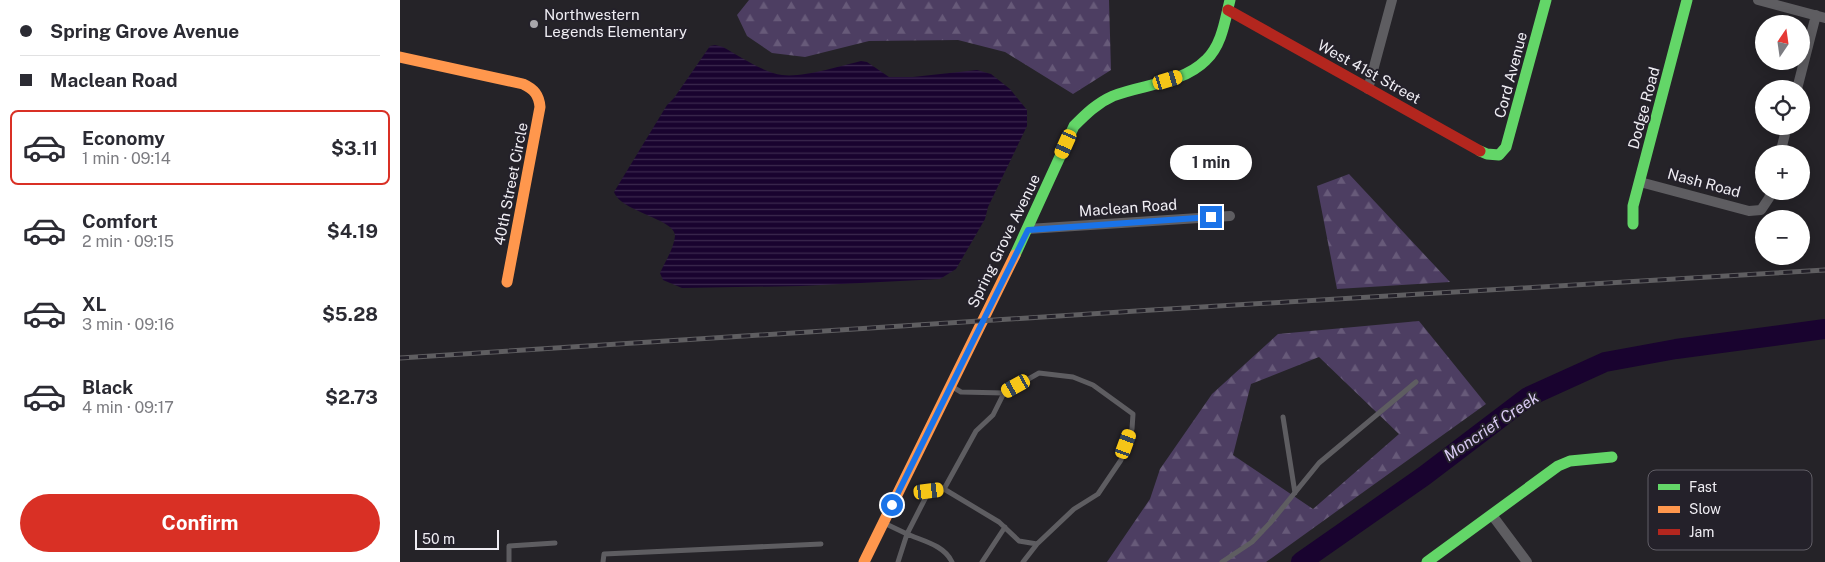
<!DOCTYPE html>
<html lang="en">
<head>
<meta charset="utf-8">
<style>
	:root { --surface:#fff; --page:#f7f7f7; --text:#2b2b33; --muted:#7c7c81; --line:#e1e1e2; --accent:#d93025 }
	body { margin:0; font-family:"Public Sans",sans-serif; background:var(--page); color:var(--text); height:100vh; display:flex; flex-direction:column; font-size:19px; white-space:nowrap }
	* { box-sizing:border-box; margin:0 }
	p { font-size:16px; color:var(--muted) }
	.icon { flex:none; width:28px; height:28px; fill:none; stroke:currentColor; stroke-width:2; stroke-linecap:round; stroke-linejoin:round }
	.map { position:relative; flex:1; overflow:hidden }
	.panel { display:flex; flex-direction:column; background:var(--surface); width:400px }
	.panel>* { flex:none }
	.hud { display:grid; align-content:center; height:110px; padding:0 20px; background:var(--surface) }
	.needle { width:32px; rotate:13deg }
	.buttons { position:absolute; left:1355px; top:15px; display:grid; gap:10px }
	.buttons a { display:grid; place-items:center; width:55px; height:55px; border-radius:50%; background:var(--surface); box-shadow:0 2px 12px #0003; font-size:25px }
	.scale { position:absolute; left:15px; bottom:12px; width:84px; box-sizing:border-box; padding-left:5px; border:2px solid #efedf3; border-top:0; font-size:14px; line-height:18px; white-space:nowrap; color:#efedf3; -webkit-text-stroke:4px #24212a; paint-order:stroke }
	.end { position:absolute; width:22px; height:22px; margin:-11px; border:6px solid #1a73e8; background:#fff; box-shadow:0 0 0 2px #fff }
	.from { border-radius:50% }
	.bubble { position:absolute; height:35px; border-radius:18px; background:var(--surface); box-shadow:0 2px 12px #0003; font-size:16px; font-weight:700; line-height:35px; text-align:center }
	.car { position:absolute; width:15px; height:30px; margin:-15px -8px; border-radius:6px; box-shadow:0 0 4px 1px #0007; background:linear-gradient(#f5c518 24%,#345 0 40%,#f5c518 0 76%,#345 0 86%,#f5c518 0) }
	.hud b { display:flex; align-items:center; gap:18px; height:48px; font-size:19px }
	.hud b+b { border-top:1px solid var(--line) }
	.hud i { width:12px; height:12px; background:var(--text) }
	ul { padding:0; list-style:none }
	li { display:flex; align-items:center; gap:15px; height:75px; margin:0 10px 8px; padding:0 10px; border:2px solid transparent; border-radius:8px }
	li div { flex:1 }
	li b { display:block; font-size:19px }
	li em { font-style:normal; font-weight:700 }
	li.on { border-color:var(--accent) }
	li>.icon { width:45px; height:45px; stroke-width:1.5 }
	.cta { display:flex; gap:10px; margin-top:auto; padding:10px 20px }
	.cta a { flex:1; height:58px; border-radius:30px; background:var(--accent); color:#fff; font-size:20px; font-weight:700; line-height:58px; text-align:center }
	main { display:flex; flex:1; min-height:0 }
	.map>svg:first-child { display:block }
	.forest { fill:url(#forest-firs); fill-rule:evenodd }
	.water { fill:url(#water-rules) }
	.lines { fill:none; stroke-linecap:round; stroke-linejoin:round }
	.river { stroke:#19032f; stroke-width:20 }
	.lane { stroke:#5e5d61; stroke-width:5 }
	.street { stroke:#5e5d61; stroke-width:10 }
	.fast { stroke:#63d668; stroke-width:11 }
	.slow { stroke:#ff974d; stroke-width:11 }
	.jam { stroke:#b3261e; stroke-width:11 }
	.rail-casing { stroke:#5f5e61; stroke-width:5 }
	.rail { stroke:#24212a; stroke-width:3; stroke-dasharray:9; stroke-linecap:butt }
	.route { stroke:#1a73e8; stroke-width:6 }
	.poi-dot { fill:#a8a6ac; stroke:#24212a; stroke-width:2 }
	.labels { text-anchor:middle; stroke-width:4; stroke-linejoin:round; paint-order:stroke }
	.poi-label { font-size:15px; fill:#efedf3; stroke:#24212a; text-anchor:start }
	.street-label { font-size:15px; fill:#efedf3; stroke:#24212a }
	.water-label { font-size:16px; font-style:italic; fill:#d8c9f2; stroke:#24212a }
	.key { fill:#24212a; stroke:#615e66; stroke-width:1 }
	.key-label { font-size:14px; fill:#efedf3 }
</style>
</head>
<body>
<main>
<section class="panel">
<div class="hud">
<b><i class="from"></i>Spring Grove Avenue</b>
<b><i></i>Maclean Road</b>
</div>
<ul>
<li class="on"><svg class="icon" aria-label="car" viewBox="0 0 24 24"><path d="M5 17H2v-5l4-1 3-4h7l3 4 3 1v5h-3M9 17h6M6 11h13"/><circle cx="7" cy="17" r="2"/><circle cx="17" cy="17" r="2"/></svg><div><b>Economy</b><p>1 min · 09:14</p></div><em>$3.11</em></li>
<li><svg class="icon" aria-label="car" viewBox="0 0 24 24"><path d="M5 17H2v-5l4-1 3-4h7l3 4 3 1v5h-3M9 17h6M6 11h13"/><circle cx="7" cy="17" r="2"/><circle cx="17" cy="17" r="2"/></svg><div><b>Comfort</b><p>2 min · 09:15</p></div><em>$4.19</em></li>
<li><svg class="icon" aria-label="car" viewBox="0 0 24 24"><path d="M5 17H2v-5l4-1 3-4h7l3 4 3 1v5h-3M9 17h6M6 11h13"/><circle cx="7" cy="17" r="2"/><circle cx="17" cy="17" r="2"/></svg><div><b>XL</b><p>3 min · 09:16</p></div><em>$5.28</em></li>
<li><svg class="icon" aria-label="car" viewBox="0 0 24 24"><path d="M5 17H2v-5l4-1 3-4h7l3 4 3 1v5h-3M9 17h6M6 11h13"/><circle cx="7" cy="17" r="2"/><circle cx="17" cy="17" r="2"/></svg><div><b>Black</b><p>4 min · 09:17</p></div><em>$2.73</em></li>
</ul>
<div class="cta"><a>Confirm</a></div>
</section>
<div class="map">
<svg width="1425" height="562" viewBox="0 0 1425 562">
	<defs>
		<pattern id="forest-firs" width="22" height="20" patternUnits="userSpaceOnUse" patternTransform="scale(1.25)"><rect width="22" height="20" fill="#4d3e62"/><path d="M5 1l3.5 6h-7zM16 11l3.5 6h-7z" fill="#675a79"/></pattern>
		<pattern id="water-rules" width="6" height="5" patternUnits="userSpaceOnUse" patternTransform="scale(1.25)"><rect width="6" height="5" fill="#19032f"/><path d="M0 2.5h6" fill="none" stroke="#3b284e"/></pattern>
	</defs>
	<rect width="100%" height="100%" fill="#252328"/>
	<path class="forest" d="M349 0H709L711 70 673 94 605 52 558 40 469 41 405 57 372 53 347 36 337 15Z
		M949 174 1050 282 937 289 917 186Z
		M1019 321 1086 404 866 562H707L750 499 760 469 812 394 878 334ZM919 357 999 434 913 509 833 455 851 384Z"/>
	<path class="water" d="M315 45 323 47C339 56 364 73 382 75 402 78 440 66 461 61L467 62 489 77H513L577 70 591 74 610 89 627 110V126L588 207 585 219 556 269 540 279 401 286 282 288 263 280 260 273C265 262 274 248 275 236 276 219 221 212 214 192L267 105 274 98 310 46Z"/>
	<g class="lines">
		<path class="river" d="M901 562 1024 476 1128 397 1205 362 1276 349 1425 329"/>
		<path class="lane" d="M551 386 561 392 604 393 639 373 673 377 693 385 733 414 732 429 721 460 698 494 674 509 637 544 619 541 599 522 544 489 576 431 593 415 604 393
			M883 417 895 493
			M484 523 507 534 529 491 544 489
			M109 562V546L155 543
			M203 562 204 554 421 544
			M498 562 507 534C523 541 544 545 552 562
			M582 562 605 527
			M623 562 637 544
			M822 562 852 542 871 522 919 463 1016 382"/>
		<path class="street" d="M1358 0 1425 18
			M968 89 992 0
			M1397 89 1416 15
			M1380 154 1387 126
			M1240 182 1349 211 1361 210 1369 198 1371 191
			M628 229 830 216
			M1092 515 1127 562"/>
		<path class="fast" d="M1080 151 1087 154 1099 155 1106 147 1146 0
			M1233 224V206L1287 0
			M615 255 674 126C686 114 697 103 713 96 743 84 782 84 806 60 822 45 825 20 830 0
			M1027 562 1158 466 1170 461 1212 457"/>
		<path class="slow" d="M0 57 123 84C134 89 139 95 140 107L107 282
			M464 562 615 255"/>
		<path class="jam" d="M828 10 1080 151"/>
		<defs>
			<path id="rail" d="M0 358 752 310 1425 270"/>
		</defs>
		<use href="#rail" class="rail-casing"/>
		<use href="#rail" class="rail"/>
	</g>
	<g class="lines">
		<path class="route" d="M492 505 628 230 811 217"/>
	</g>
	<circle class="poi-dot" cx="134" cy="24" r="5"/>
	<g class="labels">
		<g class="poi-label">
			<text x="144" y="20">Northwestern<tspan x="144" dy="17">Legends Elementary</tspan></text>
		</g>
		<g class="street-label">
			<text transform="translate(969 72) rotate(29)" y="5">West 41st Street</text>
			<text transform="translate(1111 75) rotate(-75)" y="5">Cord Avenue</text>
			<text transform="translate(1244 108) rotate(-75)" y="5">Dodge Road</text>
			<text transform="translate(1304 183) rotate(15)" y="5">Nash Road</text>
			<text transform="translate(111 184) rotate(-79)" y="5">40th Street Circle</text>
			<text transform="translate(728 208) rotate(-4)" y="5">Maclean Road</text>
			<text transform="translate(604 241) rotate(-64)" y="5">Spring Grove Avenue</text>
		</g>
		<g class="water-label">
			<text transform="translate(1091 426) rotate(-34)" y="6">Moncrief Creek</text>
		</g>
	</g>
	<rect x="1248" y="470" width="164" height="80" rx="8" class="key"/>
	<rect x="1258" y="484" width="22" height="6" fill="#63d668"/>
	<rect x="1258" y="506" width="22" height="7" fill="#ff974d"/>
	<rect x="1258" y="529" width="22" height="6" fill="#b3261e"/>
	<g class="key-label">
		<text x="1289" y="492">Fast</text>
		<text x="1289" y="514">Slow</text>
		<text x="1289" y="537">Jam</text>
	</g>
</svg>
<div class="buttons">
<a><svg class="needle" viewBox="-14 -14 28 28"><path d="M0-13l5 13h-10z" fill="#e53935"/><path d="M0 13l5-13h-10z" fill="#7c7c81"/></svg></a>
<a><svg class="icon" aria-label="locate" viewBox="0 0 24 24"><circle cx="12" cy="12" r="6"/><path d="M12 2v4M12 18v4M2 12h4M18 12h4"/></svg></a>
<a>+</a>
<a>−</a>
</div>
<div class="scale">50 m</div>
<i class="end from" style="left:492px;top:505px"></i>
<i class="end" style="left:811px;top:217px"></i>
<div class="bubble" style="left:770px;top:145px;width:82px">1 min</div>
<i class="car" style="left:768px;top:80px;rotate:73deg"></i>
<i class="car" style="left:666px;top:144px;rotate:204deg"></i>
<i class="car" style="left:616px;top:386px;rotate:241deg"></i>
<i class="car" style="left:726px;top:444px;rotate:20deg"></i>
<i class="car" style="left:529px;top:491px;rotate:83deg"></i>
</div>
</main>
</body>
</html>
